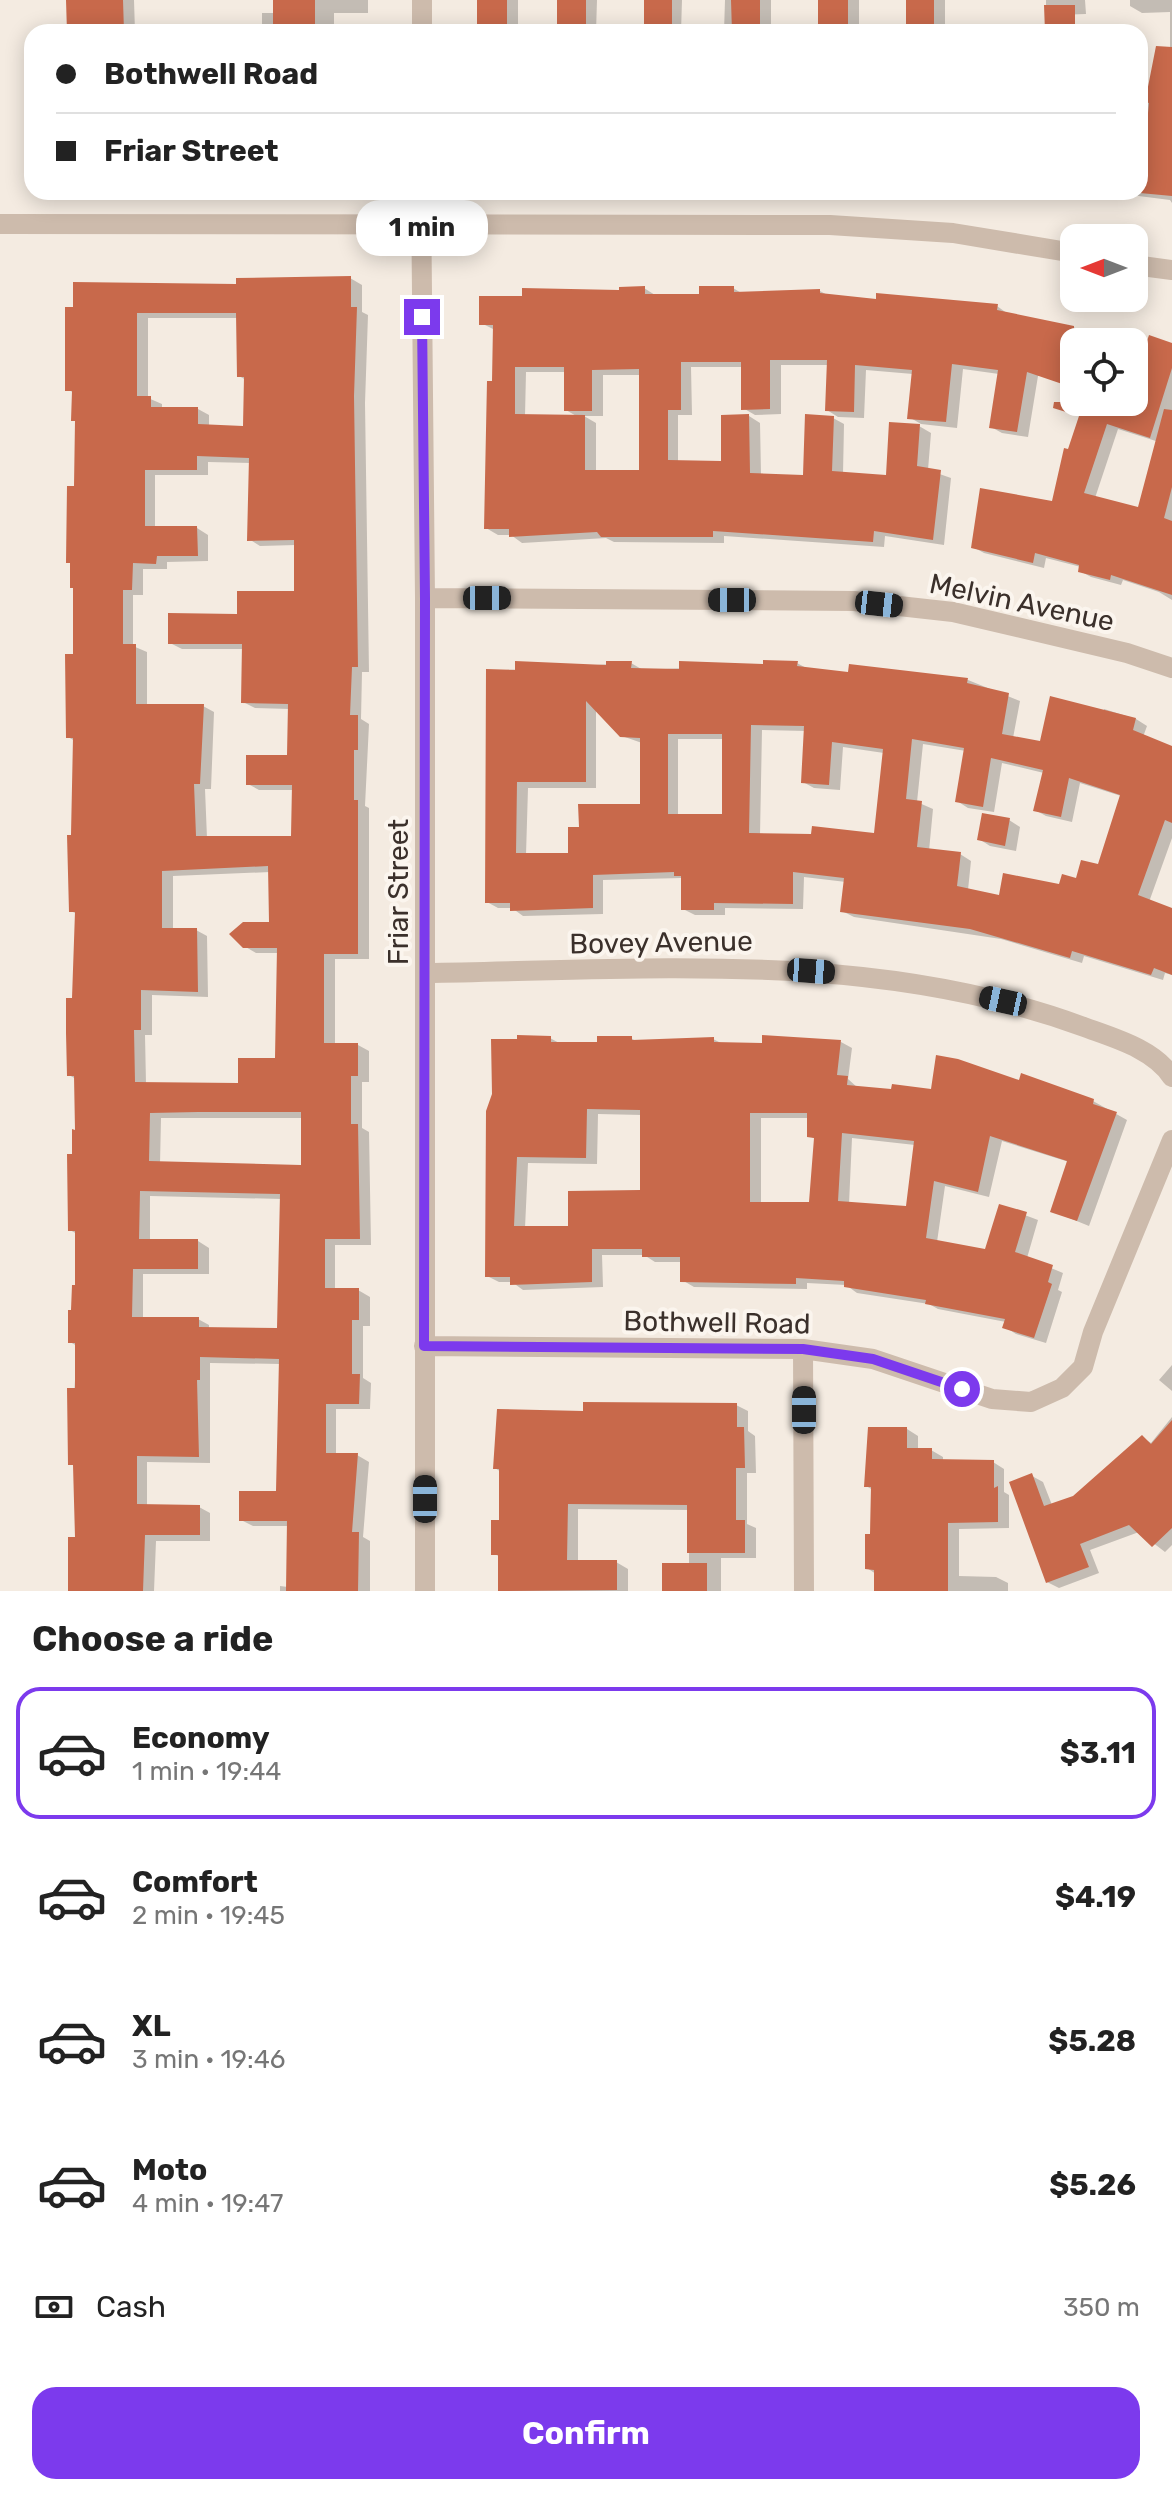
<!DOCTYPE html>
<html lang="en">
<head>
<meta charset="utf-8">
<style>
	:root { --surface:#fff; --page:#f6f6f6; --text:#222; --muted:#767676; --line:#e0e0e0; --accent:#7c3aed }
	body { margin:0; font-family:Rubik,sans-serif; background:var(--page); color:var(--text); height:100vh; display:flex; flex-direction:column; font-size:30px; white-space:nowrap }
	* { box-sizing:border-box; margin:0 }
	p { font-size:26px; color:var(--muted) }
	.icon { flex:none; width:44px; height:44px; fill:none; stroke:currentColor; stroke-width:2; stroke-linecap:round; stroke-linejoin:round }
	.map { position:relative; height:1591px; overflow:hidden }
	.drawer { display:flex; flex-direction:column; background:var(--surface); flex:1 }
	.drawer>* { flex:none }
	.hud { position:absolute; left:24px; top:24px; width:1124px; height:176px; border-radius:24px; box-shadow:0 4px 20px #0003; display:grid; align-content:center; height:176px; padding:0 32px; background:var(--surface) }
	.needle { width:52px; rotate:270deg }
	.tools { position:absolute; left:1060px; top:224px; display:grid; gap:16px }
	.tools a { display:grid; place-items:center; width:88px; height:88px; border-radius:16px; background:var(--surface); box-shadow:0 4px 20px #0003; font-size:40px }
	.end { position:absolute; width:36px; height:36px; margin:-18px; border:10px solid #7c3aed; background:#fff; box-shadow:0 0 0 4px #fff }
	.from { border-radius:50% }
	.bubble { position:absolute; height:56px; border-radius:24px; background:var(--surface); box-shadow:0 4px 20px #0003; font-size:26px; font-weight:700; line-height:56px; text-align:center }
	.car { position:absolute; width:24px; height:48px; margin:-24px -12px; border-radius:10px; box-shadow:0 0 6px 2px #0007; background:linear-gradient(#222 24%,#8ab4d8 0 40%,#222 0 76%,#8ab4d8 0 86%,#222 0) }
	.hud b { display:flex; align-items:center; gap:28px; height:76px; font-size:30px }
	.hud b+b { border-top:2px solid var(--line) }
	.hud i { width:20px; height:20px; background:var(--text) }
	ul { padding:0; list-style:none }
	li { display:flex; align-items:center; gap:24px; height:132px; margin:0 16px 12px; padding:0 16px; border:4px solid transparent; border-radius:24px }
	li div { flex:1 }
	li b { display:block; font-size:30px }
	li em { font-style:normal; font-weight:700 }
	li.active { border-color:var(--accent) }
	li>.icon { width:72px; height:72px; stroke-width:1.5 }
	h2 { padding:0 32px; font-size:36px; line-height:96px }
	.pay { display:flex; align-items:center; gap:20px; height:88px; padding:0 32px; font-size:30px }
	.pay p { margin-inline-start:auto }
	.button { display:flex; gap:16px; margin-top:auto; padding:16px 32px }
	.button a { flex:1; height:92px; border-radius:24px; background:var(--accent); color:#fff; font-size:32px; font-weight:700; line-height:92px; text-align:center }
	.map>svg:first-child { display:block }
	.shadow { fill:#0003; fill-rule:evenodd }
	.building { fill:#c8694b; fill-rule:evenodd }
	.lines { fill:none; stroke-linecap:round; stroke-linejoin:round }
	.minor { stroke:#cdbbac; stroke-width:20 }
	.route { stroke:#7c3aed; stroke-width:10 }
	.labels { text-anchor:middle; stroke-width:8; stroke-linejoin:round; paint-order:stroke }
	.street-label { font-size:28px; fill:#3b302b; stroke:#fbf5ee }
</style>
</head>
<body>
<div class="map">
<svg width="1172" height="1591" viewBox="0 0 1172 1591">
	<rect width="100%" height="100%" fill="#f4ebe1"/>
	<path class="shadow" d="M68 0H134L135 32H70Z
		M275 0H368V13H334V32H262V13H275Z
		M480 0H518V32H478Z
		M559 0H597L596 32H559Z
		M646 0H682L681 32H646Z
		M725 0H771V32H724Z
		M820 0H859V32H829L820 27Z
		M908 0H945V32H918Z
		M1046 0H1085L1086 14 1057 15 1046 8Z
		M1130 0H1172V203L1170 200 1107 192H1140V91L1149 93 1170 79V12L1142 13 1130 6Z
		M350 278 362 285V312L368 315 365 403 369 672H362L361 719 369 724 365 806 369 808V959H335V1045H358L369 1051V1082H362V1128L369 1132 371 1245H335V1290H358L370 1297V1326H363V1378L371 1383 370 1409H336V1455H357L369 1462 363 1537 370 1541V1591H280V1586L288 1587 289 1526H253L241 1520 277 1493 281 1364 210 1363V1463L147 1462V1506L199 1507 210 1513V1541H156L154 1591H69L77 1539 75 1466 70 1464 77 1346 70 1342 77 1287V1234L70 1230 77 1132 76 1079 69 1075 77 914 71 911 75 741 68 737 75 656 77 422 74 393 67 389V309L238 286ZM148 318H238L239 376 246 380 245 428 209 427V415L198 409H162V404L148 398ZM208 462 251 463 249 539 260 546 296 545V593L170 643 182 649H244L243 702 255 708 290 709 289 757 248 784 259 790H294L293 838H207L205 789H211L214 712 203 706H147V652L133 646V595H143V569H167V562L208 561V535L197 528H155V475H208ZM270 872 271 924 244 946 256 953H278L277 1060 240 1085 146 1084 145 1035H152V995L208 997 207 936 196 930H173V876ZM161 1118H303V1167L160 1164ZM150 1196 282 1199 278 1330 209 1329V1325L198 1319H143V1274H209V1248L198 1241H150Z
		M644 288 655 295 701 296 733 288 743 294 820 291 829 296 878 301 997 306 1008 314 1105 334 1106 329 1149 343 1172 345V600L1159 592 1123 580 1121 585 1091 577 1080 571 1081 567 1046 558 1044 568 984 553 973 547 1054 504 1086 402H1134V342H1074V373L1038 376 1028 437 1002 433 991 427 999 374 963 369 957 428 921 424 909 417 913 374 866 370 864 418 838 417 827 410 828 365H781V414L755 415 743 408V367H691L692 415H678V462L723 463 749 416 760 423 761 475 805 477 833 418 844 424 843 474 887 477 919 426 931 433 928 470 951 478 944 545 885 536 884 547 724 536V543L614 542 606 538 522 543 511 535H498L486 528 495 330 481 323ZM526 372H566V410L578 417 525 416ZM603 375H641V472H596V423L584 416H603ZM1118 429 1159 442 1139 510 1095 498Z
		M631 663 643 670 797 663 808 669 850 674 968 680 1020 701 1013 738 1041 744 1103 714 1104 709 1136 719 1147 726 1143 737 1172 748V838L1149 902 1172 910V975L1165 973 1163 980 1084 956 1082 963 1001 939 854 917 842 911 846 882 804 877 803 909 725 908V915H695L683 909 681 878 603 880V914L523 916 512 908H498L487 902 488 671ZM596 710 622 736 642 743V806L581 829 570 855H526L528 788H596ZM762 730 806 731 803 782 814 788 840 790 843 747 884 753 876 836 760 835ZM678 739H724V816H678ZM923 744 966 751 957 801 968 808 994 812 1002 763 1044 773 1035 810 1046 816 1072 822 1080 783 1121 796 1099 867 1078 881 1001 897 968 890 971 861 960 854 929 851 933 809 917 802Z
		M1009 820 1020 827 1016 851 990 846 979 839Z
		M550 1038 561 1044H599L631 1038 637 1042 713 1039 723 1044 841 1042 852 1048 848 1079 858 1088 933 1091 1020 1083 1093 1101 1127 1120 1089 1226 1052 1211 1069 1162 1002 1141 989 1197 945 1186 937 1242 987 1252 1001 1206 1038 1220 1027 1258 1063 1273 1058 1290 1062 1292 1046 1343 1016 1334 1005 1327 1006 1322 938 1309 929 1304 857 1293 846 1285 807 1283V1289L694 1287 682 1280V1262H655L644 1255H602L603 1287 523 1290 512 1282H499L487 1276 488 1112ZM598 1114 642 1115V1192L570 1228H525L528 1163 597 1164ZM761 1118H809V1136L816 1139 811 1204H761ZM852 1138 915 1145 908 1208 849 1204Z
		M1172 1365V1391L1159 1380Z
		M736 1405 748 1411V1431L755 1436 756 1473H747V1524L756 1528V1558H721V1591H664L689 1565V1510L578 1509V1562H616L628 1569V1591H500V1557L493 1553 501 1522V1472L495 1468 585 1413Z
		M1172 1417V1545L1165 1552 1139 1532 1090 1550 1099 1573 1059 1588 1047 1582 1032 1476 1043 1482 1052 1505 1074 1497 1143 1438 1151 1443Z
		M907 1429 918 1436V1450H931L943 1457V1462H993L1004 1469V1492L1009 1495V1528L959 1529V1576L996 1577 1008 1583V1591H875L876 1574 867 1568 872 1536 873 1490 866 1486Z"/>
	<path class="building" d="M66 0H123L124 32H67Z
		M273 0H315V32H273Z
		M477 0H507V32H477Z
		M557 0H586V28H557Z
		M644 0H672V28H644Z
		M731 0H760V32H732Z
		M818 0H848V28H818Z
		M906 0H934V32H906Z
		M1044 5H1075V32H1045Z
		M1156 46 1172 47V196L1140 193 1149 103 1145 102Z
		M351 276V307H357L354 396 358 667H352L350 715H358V750H354V800H358V954H324V1043H358V1076H351V1124H358L360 1239H325V1288H359V1320H352V1374H360L359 1404H326V1453H358L352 1532H359L358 1591H286L287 1521H239V1491H276L279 1359 200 1357V1380H197L199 1457 137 1456V1504L200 1505V1535H145L143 1591H68V1537H75L73 1465H68L67 1388H75V1343H68V1310H71L72 1285H75V1231H68L67 1154H72V1129L75 1130 74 1076H67L66 1033V998H72L75 912H69L67 835H71L73 738H66L65 654H73V588H70V563H66L67 486H74L75 421H71L72 391H65V307H73V282L236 284V278ZM137 313H236L237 377H244L243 426 198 424V407H151V396H137ZM197 456 249 458 247 541 294 540V591H237V614L168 613V644H242L241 703 288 704 287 755H246V785H292L291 836H196L194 784H200L204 704H136V644H123V590H132L133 563 156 564 157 556H198L197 526H145V470H197ZM268 866 269 922H243L229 934 243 948H277L275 1058H238V1083L135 1082 134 1030H141V990L198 992 197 928H162V871ZM198 1112H301V1165L149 1161 150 1113ZM140 1191 280 1194 277 1328 199 1327V1317H132L133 1269H198V1239H139Z
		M645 286V294H699V286H734V292L820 289V293L876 299V293L998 304 997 310 1074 326V388L1027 372 1017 432 989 428 998 370 952 364 946 422 907 419 912 370 855 365 854 412 825 411 827 360H770V409L741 410V362H681V410H668V460L721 461V415L749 414 750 473 803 475 805 414 834 416 832 471 886 475 889 422 920 424 917 466 941 470 933 540 874 531 873 542 713 531V537H601L597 532 509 537V529H484L487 381H492L493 325H479V296H522V288L619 290V287ZM515 367H564V411H592V370L639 369V470H585V415L515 414Z
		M1149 335 1172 343V368L1150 438 1107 424 1084 493 1138 507 1164 409 1172 410V487L1164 518 1172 521V595L1111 575 1110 580 1078 572 1079 565 1035 553 1033 563 971 548 980 488 1052 501 1064 448 1068 449 1079 416 1053 408 1054 402H1134V336L1147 341Z
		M763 660 798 661 797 666 848 672 849 664 968 678 967 683 1009 693 1002 734 1040 741 1050 696 1136 718 1133 730 1172 746V823L1165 820 1138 895 1172 908V975L1154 968 1151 975 1072 951 1070 958 970 929 840 912 844 878 793 872V904L714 903V910H681V876H674V872L593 875V908L510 911V903H485L486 669 515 670V661L606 665V661H632L631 668 679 669V661L763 664ZM586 701 620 737 640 738V804H578L579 827H568V853H516L517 782H586ZM751 725 804 726 801 783 829 785 832 742 883 749 874 833 812 826 811 834 749 833ZM668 734H722V814H668ZM912 739 964 748 955 802 983 807 991 758 1043 770 1033 811 1061 817 1069 778 1120 795 1098 864 1081 860 1076 878 1062 874 1059 884 1003 873 999 895 957 886 961 852 917 847 922 801 906 799Z
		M982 813 1010 818 1005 846 977 840Z
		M517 1035 551 1036V1042H597V1036H632V1040L714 1037V1042L762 1043V1035L841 1040 837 1075 848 1076 847 1085 891 1089 892 1084 931 1089 936 1055 958 1059 1019 1080 1021 1073 1094 1099 1093 1104 1117 1112 1077 1221 1050 1212 1067 1161 990 1136 978 1192 934 1181 926 1238 985 1249 999 1204 1027 1212 1015 1252 1053 1265 1048 1282 1052 1284 1034 1338 1002 1328 1005 1319 925 1304 926 1300 844 1287V1281L796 1278V1284L680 1282V1257H642V1249H592V1282L510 1285V1277H485L486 1111 492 1094 491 1039H517ZM587 1109 640 1110V1190L568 1191V1226H514L517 1157 586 1158ZM750 1113H807V1137L814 1138 809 1202H750ZM842 1133 914 1141 906 1206 838 1201Z
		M583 1402 737 1403V1427H744L745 1468H736V1520H745V1553H687V1505L568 1504 567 1560H617V1590L498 1591V1555H491V1520H499V1469H493L497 1409 583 1411Z
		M1172 1420V1528L1152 1547 1129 1525 1080 1544 1089 1567 1046 1583 1009 1482 1032 1473 1044 1506 1073 1496 1142 1435 1151 1444Z
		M868 1427H907V1448H932V1459L994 1460V1488L998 1486V1522L948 1523V1591H874V1570L865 1569V1534H870L871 1487H864Z
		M662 1563H707V1591H662Z"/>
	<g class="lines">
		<path class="minor" d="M422 32V0
			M421 192 425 598V1591
			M0 224 830 225 953 233 1074 253
			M1134 265 1172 270
			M425 598 854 601 953 612 1127 653 1172 668
			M426 973C646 970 874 949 1084 1027 1114 1038 1154 1049 1172 1077
			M424 1346 803 1349 873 1359 992 1399 1031 1402 1062 1388 1083 1367 1093 1332 1172 1140
			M803 1349 804 1591"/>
	</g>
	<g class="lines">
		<path class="route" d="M422 317 425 598 424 1346 803 1349 873 1359 962 1389"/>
	</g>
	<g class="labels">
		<g class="street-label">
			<text transform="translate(1022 602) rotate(12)" y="10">Melvin Avenue</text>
			<text transform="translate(398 892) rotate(-90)" y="10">Friar Street</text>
			<text transform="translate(661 942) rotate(-1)" y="10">Bovey Avenue</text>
			<text transform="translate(717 1322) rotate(1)" y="10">Bothwell Road</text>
		</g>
	</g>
</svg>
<div class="tools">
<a><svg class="needle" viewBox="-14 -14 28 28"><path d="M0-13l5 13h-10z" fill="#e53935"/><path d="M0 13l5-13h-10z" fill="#767676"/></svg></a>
<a><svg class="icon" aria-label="locate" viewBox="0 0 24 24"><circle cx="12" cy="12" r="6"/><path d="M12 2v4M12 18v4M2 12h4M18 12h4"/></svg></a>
</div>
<i class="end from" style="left:962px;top:1389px"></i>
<i class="end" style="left:422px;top:317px"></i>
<div class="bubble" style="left:356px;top:200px;width:132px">1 min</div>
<i class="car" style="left:487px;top:598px;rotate:90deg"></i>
<i class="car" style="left:732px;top:600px;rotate:270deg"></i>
<i class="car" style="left:879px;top:604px;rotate:96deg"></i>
<i class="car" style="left:811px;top:971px;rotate:94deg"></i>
<i class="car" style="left:1003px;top:1001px;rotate:282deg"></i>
<i class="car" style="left:804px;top:1410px;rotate:0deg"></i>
<i class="car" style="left:425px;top:1499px;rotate:0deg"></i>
<div class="hud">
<b><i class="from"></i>Bothwell Road</b>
<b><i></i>Friar Street</b>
</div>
</div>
<section class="drawer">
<h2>Choose a ride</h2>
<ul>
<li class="active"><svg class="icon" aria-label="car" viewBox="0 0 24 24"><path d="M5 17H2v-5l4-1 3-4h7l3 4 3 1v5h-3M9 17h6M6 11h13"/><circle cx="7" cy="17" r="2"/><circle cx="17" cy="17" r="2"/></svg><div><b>Economy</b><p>1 min · 19:44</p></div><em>$3.11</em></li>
<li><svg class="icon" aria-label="car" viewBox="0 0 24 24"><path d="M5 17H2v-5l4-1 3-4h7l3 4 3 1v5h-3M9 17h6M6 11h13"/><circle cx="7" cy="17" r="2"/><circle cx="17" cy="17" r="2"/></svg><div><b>Comfort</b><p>2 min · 19:45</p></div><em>$4.19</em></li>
<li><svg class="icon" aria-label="car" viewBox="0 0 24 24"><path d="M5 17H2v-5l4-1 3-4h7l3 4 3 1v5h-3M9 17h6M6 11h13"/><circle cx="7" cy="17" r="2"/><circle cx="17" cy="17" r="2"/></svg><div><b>XL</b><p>3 min · 19:46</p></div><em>$5.28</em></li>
<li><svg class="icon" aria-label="car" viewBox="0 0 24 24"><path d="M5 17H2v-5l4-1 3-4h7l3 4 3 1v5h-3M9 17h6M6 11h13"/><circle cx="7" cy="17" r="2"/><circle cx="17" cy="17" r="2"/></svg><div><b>Moto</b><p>4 min · 19:47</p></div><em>$5.26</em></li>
</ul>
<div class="pay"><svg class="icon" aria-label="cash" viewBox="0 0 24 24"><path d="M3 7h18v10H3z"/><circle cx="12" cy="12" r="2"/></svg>Cash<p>350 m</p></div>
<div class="button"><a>Confirm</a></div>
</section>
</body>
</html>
